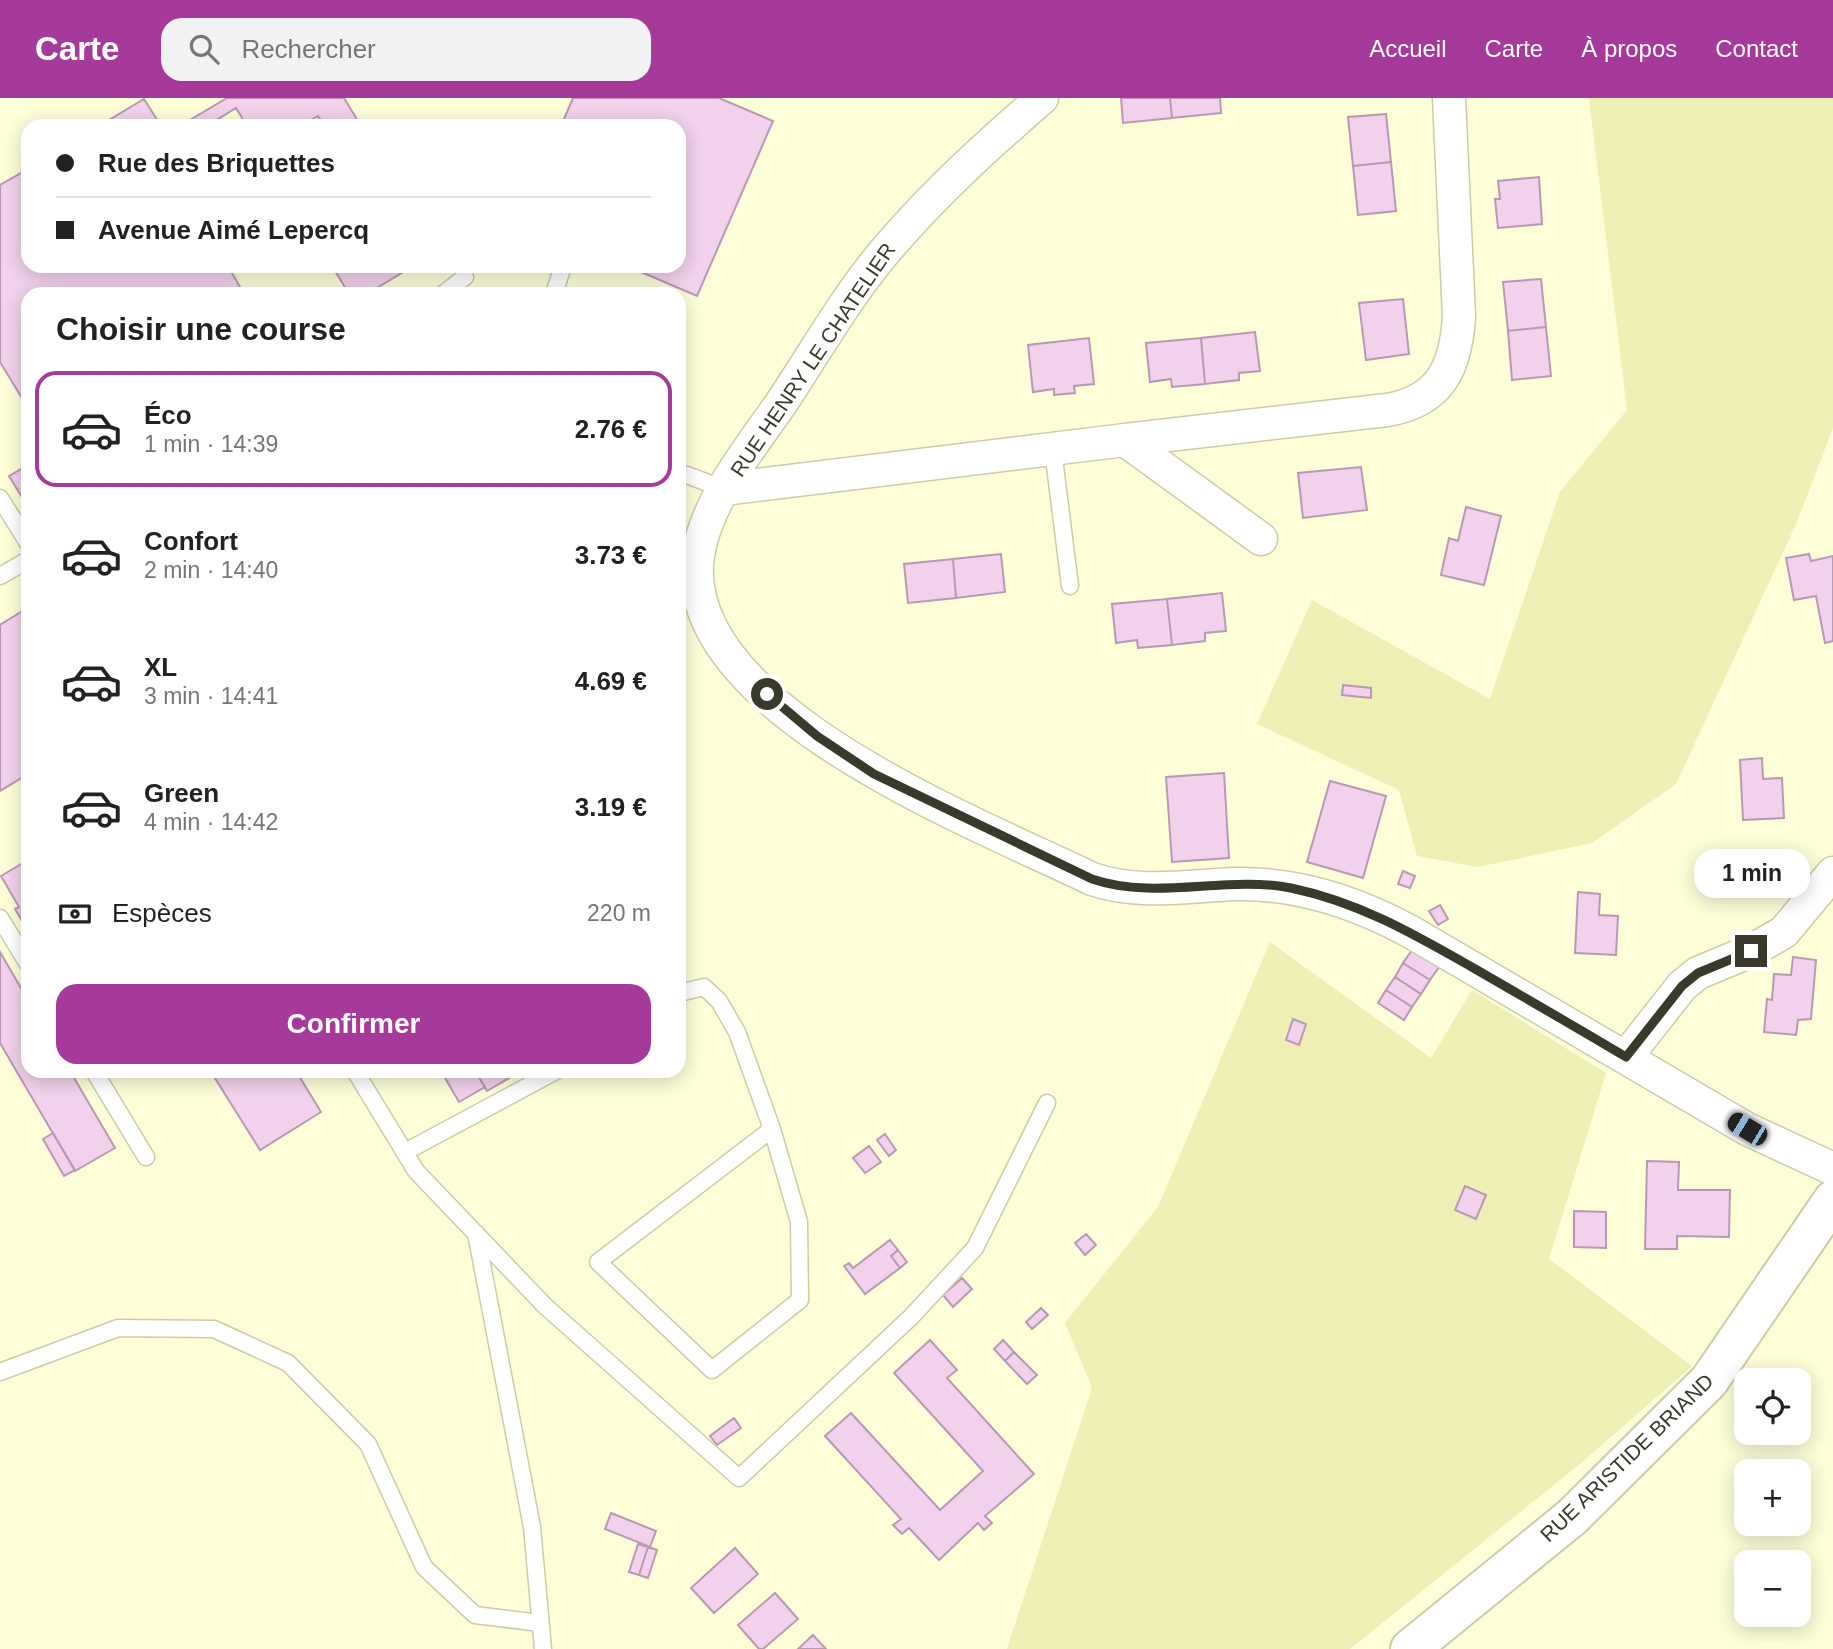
<!DOCTYPE html>
<html lang="fr">
<head>
<meta charset="utf-8">
<style>
	:root { --surface:#fff; --page:#f2f2f2; --text:#222; --muted:#767676; --line:#e0e0e0; --accent:#a63a9a }
	body { margin:0; font-family:Arial,sans-serif; background:var(--page); color:var(--text); height:100vh; display:flex; flex-direction:column; font-size:26px; white-space:nowrap }
	* { box-sizing:border-box; margin:0 }
	p { font-size:23px; color:var(--muted) }
	.icon { flex:none; width:38px; height:38px; fill:none; stroke:currentColor; stroke-width:2; stroke-linecap:round; stroke-linejoin:round }
	.map { position:relative; flex:1; overflow:hidden }
	.panel { position:absolute; left:21px; top:189px; width:665px; height:791px; display:flex; flex-direction:column; background:var(--surface); border-radius:21px; box-shadow:0 4px 18px #0003 }
	.panel>* { flex:none }
	.banner { position:absolute; left:21px; top:21px; width:665px; height:154px; border-radius:21px; box-shadow:0 4px 18px #0003; display:grid; align-content:center; height:154px; padding:0 35px; background:var(--surface) }
	.tools { position:absolute; left:1734px; top:1270px; display:grid; gap:14px }
	.tools a { display:grid; place-items:center; width:77px; height:77px; border-radius:14px; background:var(--surface); box-shadow:0 4px 18px #0003; font-size:35px }
	.end { position:absolute; width:32px; height:32px; margin:-16px; border:9px solid #393a2b; background:#fff; box-shadow:0 0 0 4px #fff }
	.from { border-radius:50% }
	.bubble { position:absolute; height:49px; border-radius:21px; background:var(--surface); box-shadow:0 4px 18px #0003; font-size:23px; font-weight:700; line-height:49px; text-align:center }
	.car { position:absolute; width:21px; height:42px; margin:-21px -10px; border-radius:9px; box-shadow:0 0 5px 2px #0007; background:linear-gradient(#222 24%,#8ab4d8 0 40%,#222 0 76%,#8ab4d8 0 86%,#222 0) }
	.banner b { display:flex; align-items:center; gap:24px; height:66px; font-size:26px }
	.banner b+b { border-top:2px solid var(--line) }
	.banner i { width:18px; height:18px; background:var(--text) }
	ul { padding:0; list-style:none }
	li { display:flex; align-items:center; gap:21px; height:116px; margin:0 14px 10px; padding:0 21px; border:4px solid transparent; border-radius:21px }
	li div { flex:1 }
	li b { display:block; font-size:26px }
	li em { font-style:normal; font-weight:700 }
	li.current { border-color:var(--accent) }
	li>.icon { width:63px; height:63px; stroke-width:1.5 }
	h2 { padding:0 35px; font-size:32px; line-height:84px }
	.pay { display:flex; align-items:center; gap:18px; height:77px; padding:0 35px; font-size:26px }
	.pay p { margin-inline-start:auto }
	.button { display:flex; gap:14px; margin-top:auto; padding:14px 35px }
	.button a { flex:1; height:80px; border-radius:21px; background:var(--accent); color:#fff; font-size:28px; font-weight:700; line-height:80px; text-align:center }
	header { display:flex; align-items:center; gap:42px; box-sizing:border-box; height:98px; padding:0 35px; background:var(--accent); color:#fff }
	header strong { font-size:33px }
	nav { display:flex; gap:38px; margin-inline-start:auto; font-size:24px }
	.search { width:490px; height:63px; background:var(--page); display:flex; align-items:center; gap:18px; box-sizing:border-box; padding:0 24px; border-radius:21px; color:var(--muted); font-size:26px }
	.map>svg:first-child { display:block }
	.green { fill:#eeefb4 }
	.building { fill:#f1d1eb; stroke:#b899b2; stroke-width:2 }
	.lines { fill:none; stroke-linecap:round; stroke-linejoin:round }
	.service-casing { stroke:#cbcca7; stroke-width:19 }
	.minor-casing { stroke:#cbcca7; stroke-width:35 }
	.secondary-casing { stroke:#cbcca7; stroke-width:42 }
	.service { stroke:#fff; stroke-width:16 }
	.minor { stroke:#fff; stroke-width:32 }
	.secondary { stroke:#fff; stroke-width:38 }
	.route { stroke:#393a2b; stroke-width:9 }
	.labels { text-anchor:middle; stroke-width:7; stroke-linejoin:round; paint-order:stroke }
	.street-label { font-size:21px; fill:#393a2b; stroke:#fff }
</style>
</head>
<body>
<header>
<strong>Carte</strong>
<div class="search"><svg class="icon" aria-label="search" viewBox="0 0 24 24"><circle cx="10" cy="10" r="6"/><path d="M15 15l6 6"/></svg>Rechercher</div>
<nav><a>Accueil</a><a>Carte</a><a>À propos</a><a>Contact</a></nav>
</header>
<div class="map">
<svg width="1833" height="1551" viewBox="0 0 1833 1551">
	<rect width="100%" height="100%" fill="#fdfed8"/>
	<path class="green" d="M1589 0H1833V330L1797 424 1676 686 1592 745 1478 769 1417 758 1399 692 1257 626 1312 502 1490 601 1560 394 1627 312Z
		M1270 844 1431 960 1472 892 1606 975 1549 1161 1692 1268 1580 1366 1350 1551H1007L1092 1290 1065 1225 1158 1109Z"/>
	<path class="building" d="M227 0H344L361 28H324L318 18 302 28H247L236 10 207 28H180Z
		M573 0H719L773 23 697 198 627 168H679V28H561Z
		M1121 0H1170L1172 20 1123 25Z
		M1170 0H1220L1221 15 1172 20Z
		M144 1 161 28H99Z
		M1386 16 1391 64 1353 68 1348 19Z
		M1391 64 1396 113 1358 117 1353 68Z
		M28 71V168H228L244 196H28V310L0 264V87Z
		M1539 79 1542 126 1498 130 1495 101H1500L1498 83Z
		M332 168H413L367 196H349Z
		M1541 181 1546 229 1508 233 1503 184Z
		M1403 201 1409 256 1366 262 1359 205Z
		M1546 229 1551 278 1512 282 1508 233Z
		M1255 234 1260 273 1239 275V282L1205 286 1201 240Z
		M1089 240 1094 286 1074 288 1075 295 1054 297V291L1033 294 1028 247Z
		M1201 240 1205 286 1172 289 1171 281 1150 284 1146 245Z
		M28 367V402L25 404 9 378Z
		M1361 369 1367 412 1303 420 1298 375Z
		M1466 409 1501 418 1484 487 1441 477 1449 440 1458 443Z
		M1001 456 1005 494 956 500 953 461Z
		M1809 456 1811 463 1833 458V543L1825 545 1816 498 1794 502 1786 460Z
		M953 461 956 500 908 505 904 466Z
		M1222 495 1226 533 1205 535V543L1172 547 1167 501Z
		M1167 501 1172 547 1138 550 1137 542 1116 545 1112 506Z
		M24 512 28 518V676L0 693V527Z
		M1343 587 1371 590V600L1342 597Z
		M1762 660 1763 681 1782 680 1784 720 1743 722 1740 662Z
		M1224 675 1229 760 1172 764 1166 679Z
		M1330 683 1386 698 1363 780 1307 764Z
		M28 762V833L15 811 19 809 1 778Z
		M1403 773 1415 778 1410 790 1398 786Z
		M1578 794 1600 796 1599 817 1618 818 1616 857 1575 855Z
		M1440 807 1448 821 1438 827 1429 813Z
		M1412 852 1439 869 1430 882 1403 865Z
		M0 854 28 902V973H70L115 1050 75 1073 0 945Z
		M1793 859 1816 862 1811 921 1798 922 1796 937 1764 934 1767 901 1772 902 1774 876 1791 877Z
		M1403 865 1430 882 1421 896 1395 879Z
		M1395 879 1421 896 1412 909 1386 892Z
		M1386 892 1412 909 1404 922 1378 905Z
		M1293 921 1306 926 1299 947 1286 942Z
		M219 973H296L321 1014 260 1052 213 977Z
		M441 973H475L485 989 459 1004Z
		M475 973H521L487 993Z
		M53 1035 75 1072 64 1078 43 1041Z
		M885 1036 896 1052 889 1058 877 1042Z
		M869 1048 881 1064 865 1075 853 1060Z
		M1647 1063 1679 1064 1678 1092H1730L1729 1139 1677 1138V1151H1645Z
		M1465 1088 1486 1097 1476 1121 1455 1112Z
		M1574 1113 1606 1114V1150L1574 1149Z
		M1086 1136 1096 1147 1085 1157 1075 1145Z
		M890 1142 898 1152 891 1158 900 1170 865 1196 844 1168 849 1165 853 1170Z
		M898 1152 907 1164 900 1170 891 1158Z
		M962 1180 972 1191 953 1209 943 1197Z
		M1041 1210 1048 1217 1032 1231 1026 1224Z
		M930 1242 957 1272 947 1280 1034 1376 985 1418 992 1425 984 1432 978 1425 939 1462 909 1430 902 1436 893 1427 901 1421 825 1338 851 1315 940 1412 983 1373 894 1275Z
		M1003 1242 1014 1254 1005 1263 994 1251Z
		M1014 1254 1037 1277 1027 1286 1005 1263Z
		M734 1320 741 1330 717 1347 710 1338Z
		M611 1415 656 1433 650 1449 605 1431Z
		M638 1446 648 1449 639 1477 629 1474Z
		M648 1449 657 1452 648 1480 639 1477Z
		M735 1450 758 1476 714 1515 691 1490Z
		M775 1495 798 1521 763 1551H759L738 1527Z
		M813 1537 826 1551H798Z"/>
	<g class="lines">
		<defs>
			<path id="service" d="M443 196 465 179
				M554 196 563 168
				M1053 352 1070 488
				M679 377H687L724 391
				M0 400 28 445
				M0 478 28 462
				M0 820 28 866
				M679 895 704 889 719 903 737 934 772 1031 799 1124 800 1202 712 1272 598 1164 772 1031
				M94 973 146 1059
				M355 973 416 1073 545 1208 739 1380 911 1219 975 1150 1047 1005
				M405 1054 556 973
				M476 1135 532 1429 543 1551
				M0 1274 118 1230 214 1231 288 1265 368 1346 424 1469 475 1517 540 1525"/>
			<path id="minor" d="M1042 0C990 45 938 92 893 144 851 191 819 248 784 301 753 347 707 400 698 457 675 610 982 727 1092 781 1139 797 1187 788 1236 786 1298 785 1358 805 1411 834L1747 1031 1833 1071
				M724 391 1125 342
				M1261 441 1125 342 1387 312C1441 303 1456 269 1459 218L1449 0
				M1626 959 1682 888 1698 875 1751 853 1784 834 1833 775"/>
			<path id="secondary" d="M1410 1551 1572 1419 1709 1283 1833 1102"/>
		</defs>
		<use href="#service" class="service-casing"/>
		<use href="#minor" class="minor-casing"/>
		<use href="#secondary" class="secondary-casing"/>
		<use href="#service" class="service"/>
		<use href="#minor" class="minor"/>
		<use href="#secondary" class="secondary"/>
	</g>
	<g class="lines">
		<path class="route" d="M767 596 817 638 874 676 1092 781C1157 803 1225 777 1291 790 1358 804 1412 835 1470 868 1522 898 1574 928 1626 959L1682 888 1698 875 1751 853"/>
	</g>
	<g class="labels">
		<g class="street-label">
			<text transform="translate(813 262) rotate(-56)" y="7">RUE HENRY LE CHATELIER</text>
			<text transform="translate(1627 1360) rotate(-44)" y="7">RUE ARISTIDE BRIAND</text>
		</g>
	</g>
</svg>
<div class="tools">
<a><svg class="icon" aria-label="locate" viewBox="0 0 24 24"><circle cx="12" cy="12" r="6"/><path d="M12 2v4M12 18v4M2 12h4M18 12h4"/></svg></a>
<a>+</a>
<a>−</a>
</div>
<i class="end from" style="left:767px;top:596px"></i>
<i class="end" style="left:1751px;top:853px"></i>
<div class="bubble" style="left:1694px;top:751px;width:116px">1 min</div>
<i class="car" style="left:1747px;top:1031px;rotate:301deg"></i>
<div class="banner">
<b><i class="from"></i>Rue des Briquettes</b>
<b><i></i>Avenue Aimé Lepercq</b>
</div>
<section class="panel">
<h2>Choisir une course</h2>
<ul>
<li class="current"><svg class="icon" aria-label="car" viewBox="0 0 24 24"><path d="M5 17H2v-5l4-1 3-4h7l3 4 3 1v5h-3M9 17h6M6 11h13"/><circle cx="7" cy="17" r="2"/><circle cx="17" cy="17" r="2"/></svg><div><b>Éco</b><p>1 min · 14:39</p></div><em>2.76 €</em></li>
<li><svg class="icon" aria-label="car" viewBox="0 0 24 24"><path d="M5 17H2v-5l4-1 3-4h7l3 4 3 1v5h-3M9 17h6M6 11h13"/><circle cx="7" cy="17" r="2"/><circle cx="17" cy="17" r="2"/></svg><div><b>Confort</b><p>2 min · 14:40</p></div><em>3.73 €</em></li>
<li><svg class="icon" aria-label="car" viewBox="0 0 24 24"><path d="M5 17H2v-5l4-1 3-4h7l3 4 3 1v5h-3M9 17h6M6 11h13"/><circle cx="7" cy="17" r="2"/><circle cx="17" cy="17" r="2"/></svg><div><b>XL</b><p>3 min · 14:41</p></div><em>4.69 €</em></li>
<li><svg class="icon" aria-label="car" viewBox="0 0 24 24"><path d="M5 17H2v-5l4-1 3-4h7l3 4 3 1v5h-3M9 17h6M6 11h13"/><circle cx="7" cy="17" r="2"/><circle cx="17" cy="17" r="2"/></svg><div><b>Green</b><p>4 min · 14:42</p></div><em>3.19 €</em></li>
</ul>
<div class="pay"><svg class="icon" aria-label="cash" viewBox="0 0 24 24"><path d="M3 7h18v10H3z"/><circle cx="12" cy="12" r="2"/></svg>Espèces<p>220 m</p></div>
<div class="button"><a>Confirmer</a></div>
</section>
</div>
</body>
</html>
